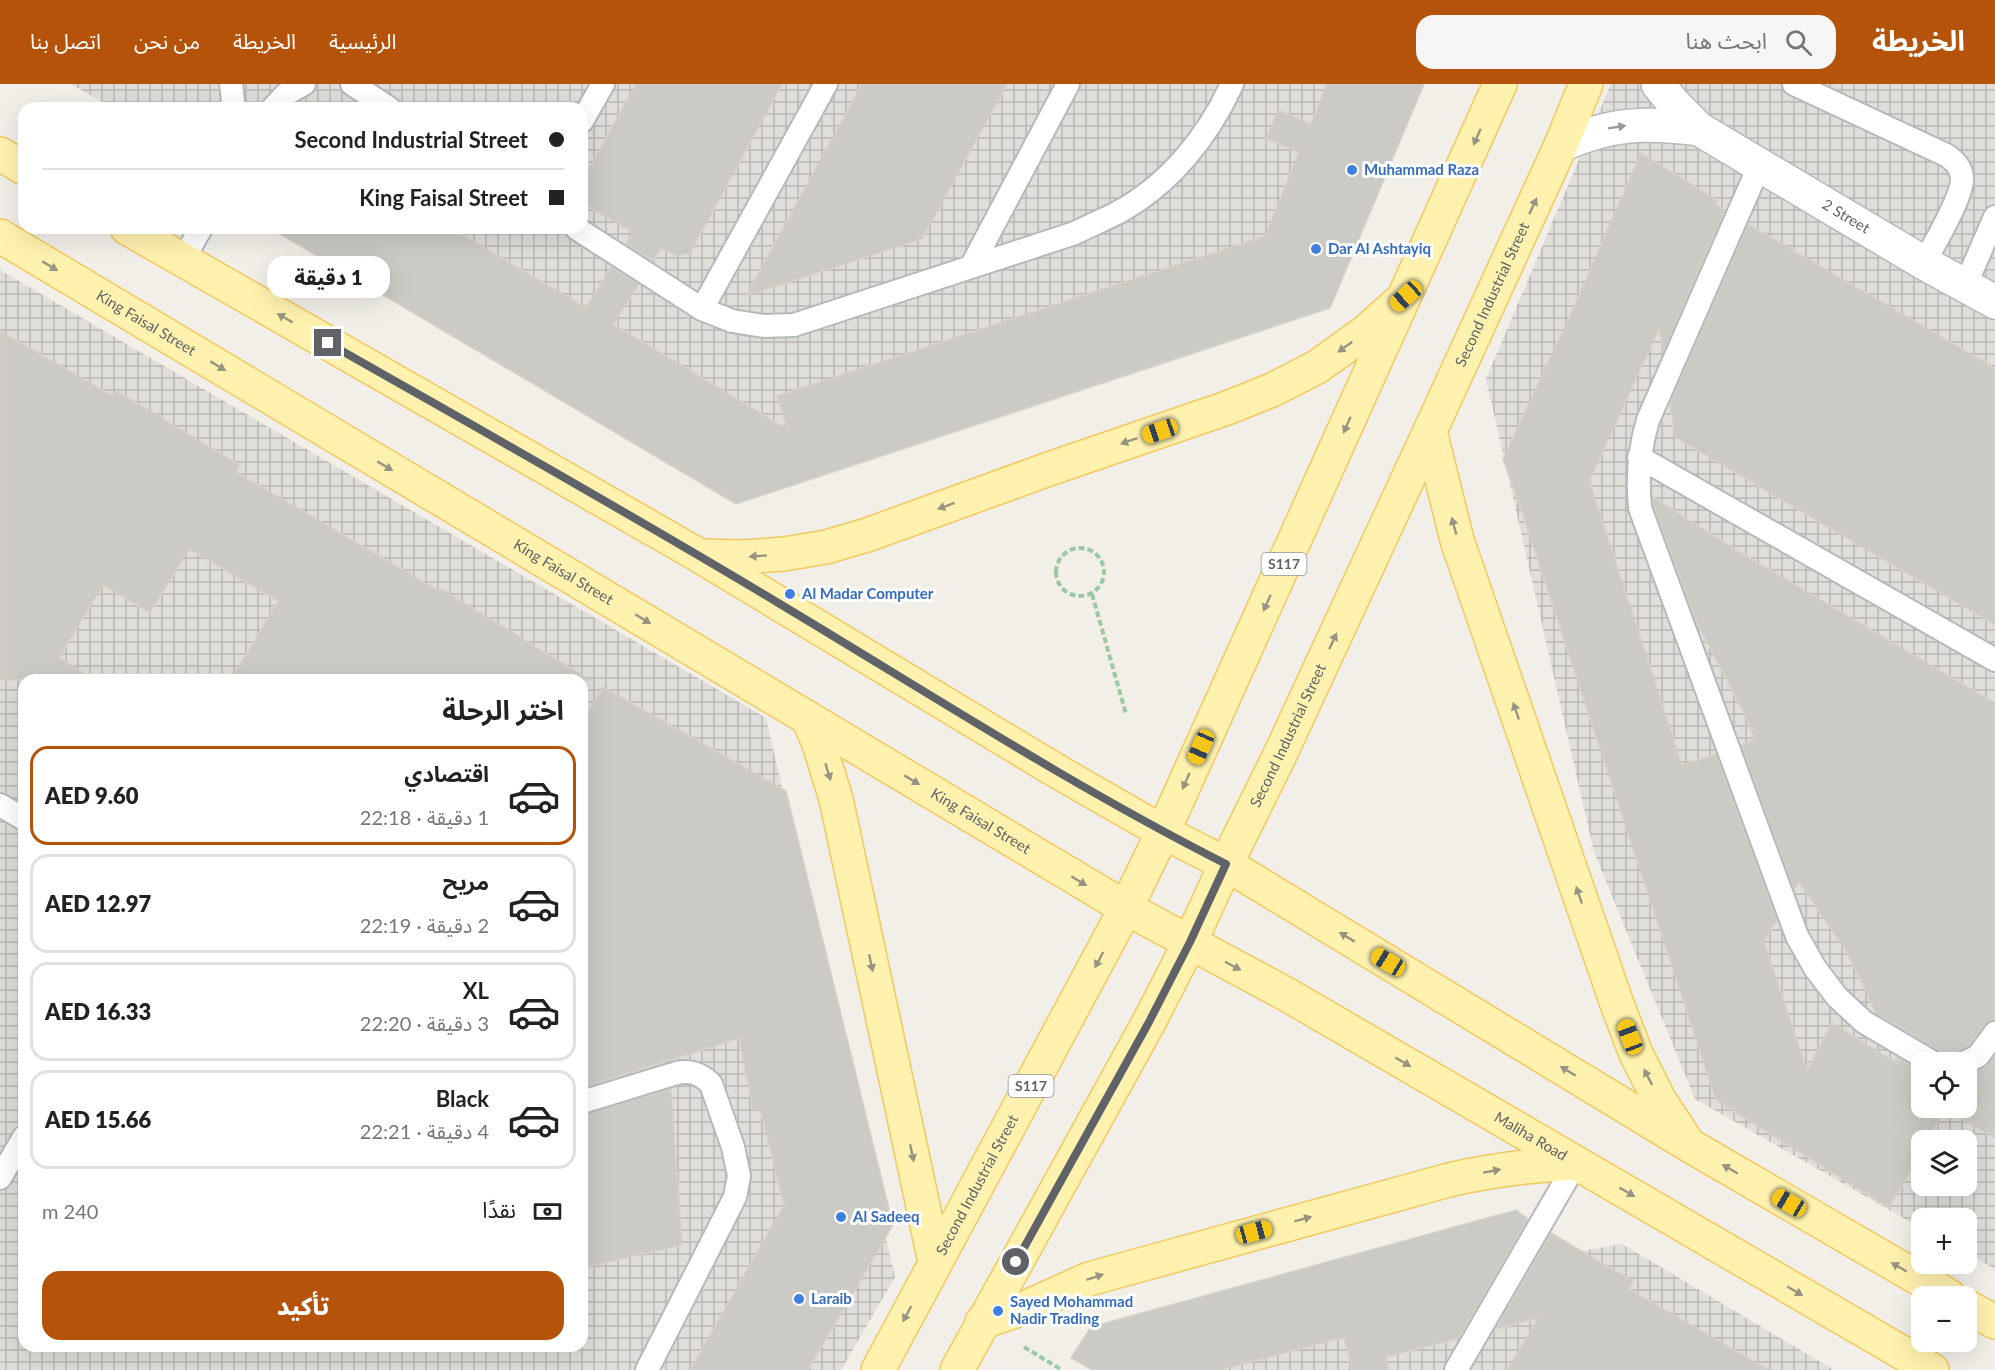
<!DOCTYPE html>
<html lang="ar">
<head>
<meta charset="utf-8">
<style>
	:root { --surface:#fff; --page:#f6f6f6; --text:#222; --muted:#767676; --line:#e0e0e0; --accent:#b45309 }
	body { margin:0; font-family:Lato,"Noto Sans Arabic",sans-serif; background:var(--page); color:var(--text); direction:rtl; height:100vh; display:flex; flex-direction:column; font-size:22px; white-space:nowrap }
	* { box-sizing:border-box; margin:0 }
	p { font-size:20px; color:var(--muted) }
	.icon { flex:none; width:33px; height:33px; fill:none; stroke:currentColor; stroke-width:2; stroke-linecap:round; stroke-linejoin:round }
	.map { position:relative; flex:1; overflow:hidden; direction:ltr }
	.details { position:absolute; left:18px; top:590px; width:570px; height:678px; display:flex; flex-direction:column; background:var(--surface); border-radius:18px; box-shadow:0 6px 24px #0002; direction:rtl }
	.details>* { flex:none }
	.hud { position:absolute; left:18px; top:18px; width:570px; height:132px; border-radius:18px; box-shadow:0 6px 24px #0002; direction:rtl; display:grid; align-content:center; height:132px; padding:0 24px; background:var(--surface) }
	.fabs { position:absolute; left:1911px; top:968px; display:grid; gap:12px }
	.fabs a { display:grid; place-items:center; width:66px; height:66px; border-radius:12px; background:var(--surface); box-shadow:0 6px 24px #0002; font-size:30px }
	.end { position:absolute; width:27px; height:27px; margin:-14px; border:8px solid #5f6368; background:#fff; box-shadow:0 0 0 3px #fff }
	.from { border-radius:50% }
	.bubble { position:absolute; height:42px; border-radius:18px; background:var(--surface); box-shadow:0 6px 24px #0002; font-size:20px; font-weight:800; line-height:42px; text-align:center; direction:rtl }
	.car { position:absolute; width:18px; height:36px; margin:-18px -9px; border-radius:8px; box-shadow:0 0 4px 2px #0007; background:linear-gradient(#f5c518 24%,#345 0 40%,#f5c518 0 76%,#345 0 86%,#f5c518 0) }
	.hud b { display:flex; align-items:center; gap:21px; height:57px; font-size:22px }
	.hud b+b { border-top:2px solid var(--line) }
	.hud i { width:15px; height:15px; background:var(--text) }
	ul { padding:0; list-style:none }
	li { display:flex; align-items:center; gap:18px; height:99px; margin:0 12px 9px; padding:0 12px; border:3px solid var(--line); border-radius:18px }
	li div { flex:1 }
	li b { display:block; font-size:22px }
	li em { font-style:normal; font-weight:800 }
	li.active { border-color:var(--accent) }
	li>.icon { width:54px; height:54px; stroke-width:1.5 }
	h2 { padding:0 24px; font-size:27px; line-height:72px }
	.pay { display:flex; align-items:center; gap:15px; height:66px; padding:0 24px; font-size:22px }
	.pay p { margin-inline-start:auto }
	.action { display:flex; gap:12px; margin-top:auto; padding:12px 24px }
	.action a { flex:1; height:69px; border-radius:18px; background:var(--accent); color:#fff; font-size:24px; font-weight:800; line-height:69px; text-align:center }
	header { display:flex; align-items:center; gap:36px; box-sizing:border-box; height:84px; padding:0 30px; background:var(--accent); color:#fff }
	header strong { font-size:28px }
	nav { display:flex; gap:33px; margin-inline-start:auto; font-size:21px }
	.search { width:420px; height:54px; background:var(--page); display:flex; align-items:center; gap:15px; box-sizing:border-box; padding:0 21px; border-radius:18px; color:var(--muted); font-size:22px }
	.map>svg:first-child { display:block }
	.industrial { fill:url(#industrial-grid); fill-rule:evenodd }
	.building { fill:#cccac5; stroke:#d6d1c6; stroke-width:1.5 }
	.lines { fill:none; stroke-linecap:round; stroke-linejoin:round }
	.service-casing { stroke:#b5b8bc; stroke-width:26 }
	.minor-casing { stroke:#b5b8bc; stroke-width:36 }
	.primary-casing { stroke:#f2c960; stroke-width:36 }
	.path { stroke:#9cc7a9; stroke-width:4; stroke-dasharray:6 3; stroke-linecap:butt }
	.service { stroke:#fff; stroke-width:22 }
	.minor { stroke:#fff; stroke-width:33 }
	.primary { stroke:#fff2af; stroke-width:33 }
	.oneway { fill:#979a9d }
	.oneway2 { fill:#979581 }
	.route { stroke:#5f6368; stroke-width:8 }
	.shop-dot { fill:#3f7fe0; stroke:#fff; stroke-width:2 }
	.labels { text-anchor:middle; stroke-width:6; stroke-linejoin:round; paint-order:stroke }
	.shield { fill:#fff; stroke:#8f9295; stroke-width:1.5 }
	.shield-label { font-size:14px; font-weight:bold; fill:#5f6368 }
	.shop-label { font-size:15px; font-weight:bold; fill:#366cbe; stroke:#fff; text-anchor:start }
	.street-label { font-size:15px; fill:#5f6368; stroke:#fff }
</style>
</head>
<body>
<header>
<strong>الخريطة</strong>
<div class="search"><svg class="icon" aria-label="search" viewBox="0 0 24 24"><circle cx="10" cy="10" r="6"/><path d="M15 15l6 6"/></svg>ابحث هنا</div>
<nav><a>الرئيسية</a><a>الخريطة</a><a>من نحن</a><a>اتصل بنا</a></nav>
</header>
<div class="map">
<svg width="1995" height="1286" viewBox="0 0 1995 1286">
	<defs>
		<pattern id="industrial-grid" width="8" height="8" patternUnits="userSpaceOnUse" patternTransform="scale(1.5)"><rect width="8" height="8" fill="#e0deda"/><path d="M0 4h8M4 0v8" fill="none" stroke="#b9b8b5"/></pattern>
	</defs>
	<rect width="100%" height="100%" fill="#f1efe8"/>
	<path class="industrial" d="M71 0H1411L1325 205 744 390 320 144H582V24H113Z
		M1611 0H1995V1185L1967 1169 1966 1134H1922L1921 1144 1695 1015 1594 768 1486 295ZM1922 978H1966V1023H1922ZM1922 1056H1966V1101H1922Z
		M0 186 766 634 895 1193 841 1286H0ZM24 596H582V1262H24Z
		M1622 1160 1834 1286H1091L1112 1250Z"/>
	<path class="building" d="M636 0H782L690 169 677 172 661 164 653 177 626 160 633 148 585 121 582 107V97Z
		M862 0H1007L922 155 746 212Z
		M1327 0H1424L1330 224 736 420 270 144H451L586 224 611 183 639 200 613 240 788 346 777 312 1265 152 1299 68 1266 55 1278 26 1311 40Z
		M1641 69 1718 117 1716 121 1725 126 1663 269 1659 245 1589 397 1682 681 1716 670 1777 836 1764 857 1807 986 1832 939 1900 981 1896 973 1922 987V1023H1966V991L1984 984 1995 972V1054L1945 1025 1927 1056H1922V1066L1889 1124 1716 1016 1519 419 1503 375 1572 227Z
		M1748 140 1995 284V541L1675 353 1670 319Z
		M0 247 113 312 117 307 240 381 236 388 439 507 441 505 590 596H231L278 517 189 465 150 529 103 501 59 574 96 596H0Z
		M1653 413 1738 467 1995 619V936L1985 941 1969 961 1955 970 1953 978H1945L1944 972 1939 966 1876 929 1846 867 1799 798 1794 806 1741 661 1755 656 1742 625 1697 539 1653 421Z
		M603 603 786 707 893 1141 808 1286H690L784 1121 761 1028 753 1024 739 954 582 1004V640Z
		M671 1005 682 1161 582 1184V1031Z
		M1516 1126 1528 1135 1459 1254 1386 1273 1389 1286H1352L1344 1253 1220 1286H1093L1071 1274 1091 1243Z
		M1551 1149 1633 1197 1629 1205 1769 1286H1507L1538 1234 1496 1245Z"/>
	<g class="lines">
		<defs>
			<path id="service" d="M231 0 233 17 231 24
				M352 0 389 24
				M1794 0 1946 71C1954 76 1961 83 1962 93 1964 111 1933 162 1924 179
				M273 24 286 10 304 0
				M582 37 603 0
				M1760 80 1648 336C1639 366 1637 393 1640 424L1797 852 1815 884 1837 913 1864 938 1932 978
				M576 144 702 225 732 237 763 242 794 241 1075 149C1089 142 1103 136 1117 129 1169 101 1208 53 1232 0
				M183 176 201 144
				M971 183 1068 0
				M1965 202 1995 133
				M702 225 826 0
				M1639 373 1995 576
				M0 721 24 735
				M1966 978 1978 972 1995 949
				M582 1018 677 989C691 986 701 990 711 1000L733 1063 739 1092 735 1113 647 1286
				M0 1094 24 1053
				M1456 1286 1576 1079"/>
			<g id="minor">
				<path id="s1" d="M1658 0 1674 20 1699 45 1924 179 1995 218"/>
				<path d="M1561 61C1612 39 1645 38 1699 45"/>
			</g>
			<g id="primary">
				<path d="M0 70 24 84"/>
				<path d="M127 144 700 472 1060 689 1163 748 1226 780 1689 1061 1949 1212"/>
				<path id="s2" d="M0 152 1126 824 1286 910 1932 1286"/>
				<path d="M1430 347 1457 456 1617 920 1636 970 1660 1017 1685 1055"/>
				<path d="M701 472 742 473 784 470 826 463 867 451 1049 385 1227 324 1272 306 1317 283 1363 250 1398 219"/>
				<path d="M808 634 819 660 836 715 935 1178"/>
				<path d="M1966 1222 1995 1238"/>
				<path d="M982 1238 1027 1223 1089 1195 1449 1096C1491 1086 1533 1081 1576 1079"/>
				<path id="s3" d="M878 1286 1126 824 1163 748 1500 0"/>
				<path id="s4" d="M957 1286 1149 938 1190 858 1226 780 1278 675 1430 347 1561 61 1586 0"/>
			</g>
		</defs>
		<use href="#service" class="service-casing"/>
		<use href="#minor" class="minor-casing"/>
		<use href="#primary" class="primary-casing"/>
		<path class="path" d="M1056 488a24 24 0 1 1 48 0a24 24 0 1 1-48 0Z
			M1092 510 1126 630
			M1024 1263 1062 1286"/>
		<use href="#service" class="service"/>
		<use href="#minor" class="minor"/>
		<use href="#primary" class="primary"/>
	</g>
	<defs><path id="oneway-solid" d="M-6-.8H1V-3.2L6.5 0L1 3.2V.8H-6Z" transform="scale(1.5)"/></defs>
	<use class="oneway" href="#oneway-solid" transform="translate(1617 43) rotate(-9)"/>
	<g class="oneway2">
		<use href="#oneway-solid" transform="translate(1477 53) rotate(114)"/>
		<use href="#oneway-solid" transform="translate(1533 122) rotate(-65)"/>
		<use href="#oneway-solid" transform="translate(50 182) rotate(31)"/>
		<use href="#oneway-solid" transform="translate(285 234) rotate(-150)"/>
		<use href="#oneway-solid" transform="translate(1345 263) rotate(144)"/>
		<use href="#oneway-solid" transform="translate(218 282) rotate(31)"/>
		<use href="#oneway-solid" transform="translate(1347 341) rotate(114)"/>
		<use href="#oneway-solid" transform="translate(1129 357) rotate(161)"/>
		<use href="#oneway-solid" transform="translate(385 382) rotate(31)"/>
		<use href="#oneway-solid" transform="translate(946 422) rotate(160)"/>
		<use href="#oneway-solid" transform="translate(1454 442) rotate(-105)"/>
		<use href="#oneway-solid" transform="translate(758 472) rotate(176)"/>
		<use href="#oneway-solid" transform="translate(1267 519) rotate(114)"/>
		<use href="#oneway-solid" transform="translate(643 535) rotate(31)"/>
		<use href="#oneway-solid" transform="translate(1333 557) rotate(-65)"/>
		<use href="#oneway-solid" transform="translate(1516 627) rotate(-109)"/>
		<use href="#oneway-solid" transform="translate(828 688) rotate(73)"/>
		<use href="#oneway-solid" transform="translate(912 696) rotate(31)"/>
		<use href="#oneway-solid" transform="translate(1186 697) rotate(114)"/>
		<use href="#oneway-solid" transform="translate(1079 797) rotate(31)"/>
		<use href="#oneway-solid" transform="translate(1579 811) rotate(-109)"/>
		<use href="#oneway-solid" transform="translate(1347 853) rotate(-149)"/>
		<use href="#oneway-solid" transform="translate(1099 876) rotate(118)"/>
		<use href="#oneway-solid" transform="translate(871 879) rotate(78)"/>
		<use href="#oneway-solid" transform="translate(1233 882) rotate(28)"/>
		<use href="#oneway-solid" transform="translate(1403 978) rotate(30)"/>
		<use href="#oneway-solid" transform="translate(1568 987) rotate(-149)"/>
		<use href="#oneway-solid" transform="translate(1648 993) rotate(-117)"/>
		<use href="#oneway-solid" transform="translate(912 1069) rotate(78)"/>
		<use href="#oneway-solid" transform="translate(1730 1085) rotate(-150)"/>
		<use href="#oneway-solid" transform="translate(1492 1087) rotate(-10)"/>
		<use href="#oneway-solid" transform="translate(1627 1108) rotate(30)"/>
		<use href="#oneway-solid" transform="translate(1303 1135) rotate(-15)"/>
		<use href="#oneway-solid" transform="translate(1899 1183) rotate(-150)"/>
		<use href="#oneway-solid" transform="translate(1095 1193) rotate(-18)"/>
		<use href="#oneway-solid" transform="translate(1795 1207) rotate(30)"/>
		<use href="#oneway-solid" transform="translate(907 1230) rotate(118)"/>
	</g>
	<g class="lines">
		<path class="route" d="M328 259C479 345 631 430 780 520 927 608 1072 702 1226 780L1190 858 1149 938 1016 1178"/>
	</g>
	<g class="shop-dot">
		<circle cx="1352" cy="86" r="6"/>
		<circle cx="1316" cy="165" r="6"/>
		<circle cx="790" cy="510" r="6"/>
		<circle cx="841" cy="1133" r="6"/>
		<circle cx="799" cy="1215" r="6"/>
		<circle cx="998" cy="1227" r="6"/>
	</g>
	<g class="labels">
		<g class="shield">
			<rect x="1261.5" y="469" width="45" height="22" rx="4.5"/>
			<rect x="1008.5" y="991" width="45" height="22" rx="4.5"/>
		</g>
		<g class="shield-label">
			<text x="1284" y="485">S117</text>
			<text x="1031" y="1007">S117</text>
		</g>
		<g class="shop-label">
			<text x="1364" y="91">Muhammad Raza</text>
			<text x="1328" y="170">Dar Al Ashtayiq</text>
			<text x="802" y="515">Al Madar Computer</text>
			<text x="853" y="1138">Al Sadeeq</text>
			<text x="811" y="1220">Laraib</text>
			<text x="1010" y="1223">Sayed Mohammad<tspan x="1010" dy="17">Nadir Trading</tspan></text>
		</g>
		<g class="street-label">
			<text dy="5" stroke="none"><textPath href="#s1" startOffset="232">2 Street</textPath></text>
			<text dy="5" stroke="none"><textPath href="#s4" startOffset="1202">Second Industrial Street</textPath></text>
			<text dy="5" stroke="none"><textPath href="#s2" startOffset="170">King Faisal Street</textPath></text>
			<text dy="5" stroke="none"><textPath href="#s2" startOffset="656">King Faisal Street</textPath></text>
			<text dy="5" stroke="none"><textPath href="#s4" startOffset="716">Second Industrial Street</textPath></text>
			<text dy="5" stroke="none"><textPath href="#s2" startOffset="1142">King Faisal Street</textPath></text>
			<text dy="5" stroke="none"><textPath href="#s2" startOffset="1776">Maliha Road</textPath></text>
			<text dy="5" stroke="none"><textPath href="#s3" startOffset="210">Second Industrial Street</textPath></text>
		</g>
	</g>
</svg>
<div class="fabs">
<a><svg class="icon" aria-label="locate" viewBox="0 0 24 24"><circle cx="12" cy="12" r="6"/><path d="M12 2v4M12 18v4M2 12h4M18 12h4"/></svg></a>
<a><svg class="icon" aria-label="layers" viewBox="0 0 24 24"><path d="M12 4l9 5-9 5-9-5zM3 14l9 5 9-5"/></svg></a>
<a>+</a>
<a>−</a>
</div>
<i class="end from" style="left:1016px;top:1178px"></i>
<i class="end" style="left:328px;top:259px"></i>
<div class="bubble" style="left:267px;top:172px;width:123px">1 دقيقة</div>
<i class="car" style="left:1406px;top:212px;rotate:228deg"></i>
<i class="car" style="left:1160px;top:347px;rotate:251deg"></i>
<i class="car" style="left:1201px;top:663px;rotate:204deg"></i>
<i class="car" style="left:1388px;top:878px;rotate:301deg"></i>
<i class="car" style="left:1630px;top:953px;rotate:339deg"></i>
<i class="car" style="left:1789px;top:1119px;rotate:300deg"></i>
<i class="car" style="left:1254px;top:1148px;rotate:75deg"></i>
<div class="hud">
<b><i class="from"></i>Second Industrial Street</b>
<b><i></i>King Faisal Street</b>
</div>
<section class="details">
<h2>اختر الرحلة</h2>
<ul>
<li class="active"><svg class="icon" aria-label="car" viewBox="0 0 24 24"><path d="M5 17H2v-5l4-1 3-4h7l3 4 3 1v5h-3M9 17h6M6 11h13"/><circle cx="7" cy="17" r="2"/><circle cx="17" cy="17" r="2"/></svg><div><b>اقتصادي</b><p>1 دقيقة · 22:18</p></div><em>AED 9.60</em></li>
<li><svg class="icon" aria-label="car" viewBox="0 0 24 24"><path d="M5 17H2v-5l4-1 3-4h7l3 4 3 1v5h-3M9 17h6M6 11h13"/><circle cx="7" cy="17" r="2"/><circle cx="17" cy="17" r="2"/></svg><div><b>مريح</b><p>2 دقيقة · 22:19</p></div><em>AED 12.97</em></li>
<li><svg class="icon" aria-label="car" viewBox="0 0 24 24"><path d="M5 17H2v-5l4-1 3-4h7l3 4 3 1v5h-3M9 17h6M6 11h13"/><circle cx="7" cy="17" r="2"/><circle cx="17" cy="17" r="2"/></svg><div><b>XL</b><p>3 دقيقة · 22:20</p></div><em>AED 16.33</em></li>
<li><svg class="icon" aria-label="car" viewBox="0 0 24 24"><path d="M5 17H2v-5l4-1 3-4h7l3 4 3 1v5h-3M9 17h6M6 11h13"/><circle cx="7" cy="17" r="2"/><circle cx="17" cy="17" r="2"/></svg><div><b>Black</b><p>4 دقيقة · 22:21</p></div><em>AED 15.66</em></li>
</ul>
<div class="pay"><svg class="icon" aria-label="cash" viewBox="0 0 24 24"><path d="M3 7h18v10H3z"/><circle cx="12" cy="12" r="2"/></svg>نقدًا<p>240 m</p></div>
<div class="action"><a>تأكيد</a></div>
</section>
</div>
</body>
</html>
